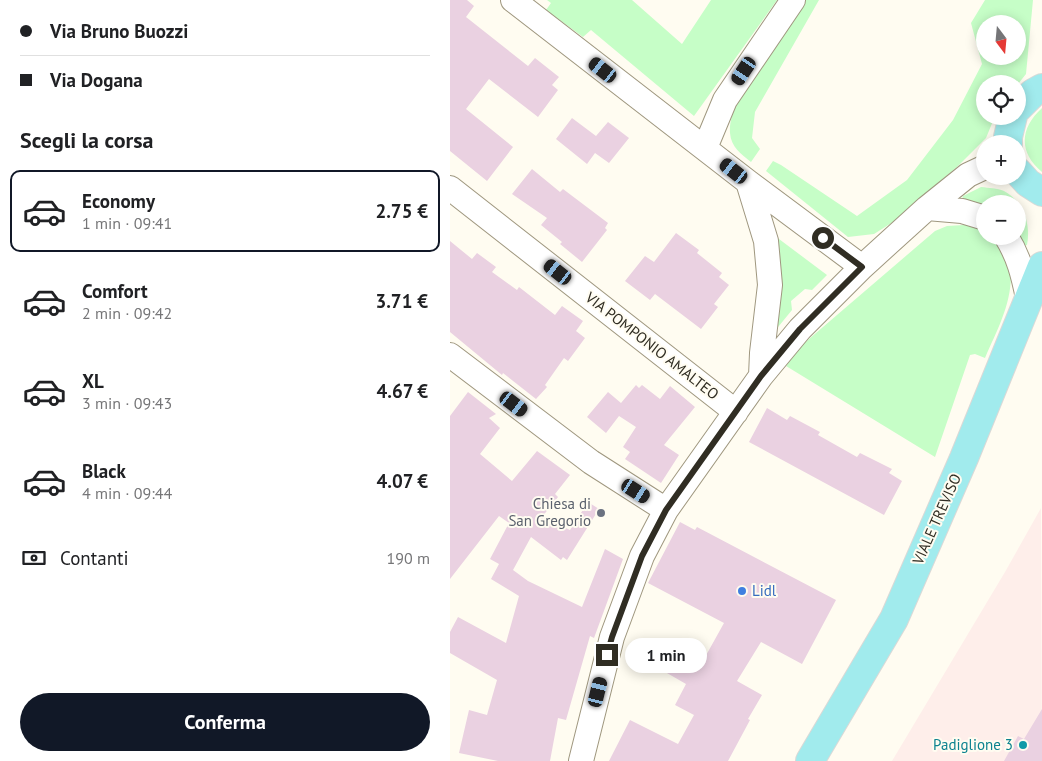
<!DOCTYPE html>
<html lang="it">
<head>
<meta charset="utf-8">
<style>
	:root { --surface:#fff; --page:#f6f6f6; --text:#202124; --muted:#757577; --line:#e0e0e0; --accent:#111827 }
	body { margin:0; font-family:"PT Sans",sans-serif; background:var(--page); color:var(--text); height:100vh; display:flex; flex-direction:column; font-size:19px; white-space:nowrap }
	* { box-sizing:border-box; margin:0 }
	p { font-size:16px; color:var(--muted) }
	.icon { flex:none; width:28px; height:28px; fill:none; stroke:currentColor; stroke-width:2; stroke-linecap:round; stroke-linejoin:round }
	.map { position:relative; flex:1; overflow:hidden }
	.drawer { display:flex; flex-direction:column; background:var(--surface); width:450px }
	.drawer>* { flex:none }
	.guide { display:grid; align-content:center; height:110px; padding:0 20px; background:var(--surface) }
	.needle { width:32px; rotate:164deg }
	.buttons { position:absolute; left:526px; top:15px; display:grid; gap:10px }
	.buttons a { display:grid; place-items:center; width:50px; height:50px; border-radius:50%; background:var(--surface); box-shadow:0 2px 12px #0003; font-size:25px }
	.end { position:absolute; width:22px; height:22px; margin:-11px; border:6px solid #302d23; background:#fff; box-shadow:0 0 0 2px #fff }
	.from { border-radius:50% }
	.bubble { position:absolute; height:35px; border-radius:18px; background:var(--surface); box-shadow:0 2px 12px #0003; font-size:16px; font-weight:700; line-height:35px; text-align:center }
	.car { position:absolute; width:15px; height:30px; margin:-15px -8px; border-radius:6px; box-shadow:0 0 4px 1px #0007; background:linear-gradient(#222 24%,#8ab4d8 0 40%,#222 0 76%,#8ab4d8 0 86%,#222 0) }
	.guide b { display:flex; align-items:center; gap:18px; height:48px; font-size:19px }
	.guide b+b { border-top:1px solid var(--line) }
	.guide i { width:12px; height:12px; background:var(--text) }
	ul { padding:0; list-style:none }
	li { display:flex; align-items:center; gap:15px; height:82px; margin:0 10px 8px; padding:0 10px; border:2px solid transparent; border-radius:10px }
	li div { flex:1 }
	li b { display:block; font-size:19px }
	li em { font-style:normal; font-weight:700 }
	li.selected { border-color:var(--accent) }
	li>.icon { width:45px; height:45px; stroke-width:1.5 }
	h2 { padding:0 20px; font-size:22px; line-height:60px }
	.pay { display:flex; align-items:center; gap:12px; height:55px; padding:0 20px; font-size:19px }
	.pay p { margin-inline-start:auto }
	.button { display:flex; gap:10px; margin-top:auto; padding:10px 20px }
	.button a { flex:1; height:58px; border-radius:30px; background:var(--accent); color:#fff; font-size:20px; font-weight:700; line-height:58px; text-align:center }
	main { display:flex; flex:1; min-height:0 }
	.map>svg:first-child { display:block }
	.commercial { fill:#feeeea }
	.green { fill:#c6fec7; fill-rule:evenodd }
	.building { fill:#ead1e1 }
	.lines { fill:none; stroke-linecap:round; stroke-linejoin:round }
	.minor-casing { stroke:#9f977f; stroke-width:26 }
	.major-casing { stroke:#dad9d7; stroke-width:30 }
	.minor { stroke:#fff; stroke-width:24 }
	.major { stroke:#a1ebed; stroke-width:28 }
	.route { stroke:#302d23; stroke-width:6 }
	.worship-dot { fill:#6b7280; stroke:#fffcf1; stroke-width:2 }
	.shop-dot { fill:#3f7fe0; stroke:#fffcf1; stroke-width:2 }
	.culture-dot { fill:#0f9aa8; stroke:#fffcf1; stroke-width:2 }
	.labels { text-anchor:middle; stroke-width:4; stroke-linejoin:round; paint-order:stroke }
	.street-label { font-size:15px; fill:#302d23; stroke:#fffcf1 }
	.worship-label { font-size:15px; fill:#5b616d; stroke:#fffcf1; text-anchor:end }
	.shop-label { font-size:15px; fill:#366cbe; stroke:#fffcf1; text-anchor:start }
	.culture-label { font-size:15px; fill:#0d838f; stroke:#fffcf1; text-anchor:end }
</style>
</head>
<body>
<main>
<section class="drawer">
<div class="guide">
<b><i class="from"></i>Via Bruno Buozzi</b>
<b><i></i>Via Dogana</b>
</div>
<h2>Scegli la corsa</h2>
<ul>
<li class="selected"><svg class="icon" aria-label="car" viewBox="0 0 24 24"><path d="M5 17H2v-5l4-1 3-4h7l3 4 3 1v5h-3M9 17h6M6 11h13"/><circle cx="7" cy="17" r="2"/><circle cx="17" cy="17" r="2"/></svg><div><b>Economy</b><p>1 min · 09:41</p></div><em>2.75 €</em></li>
<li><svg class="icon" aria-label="car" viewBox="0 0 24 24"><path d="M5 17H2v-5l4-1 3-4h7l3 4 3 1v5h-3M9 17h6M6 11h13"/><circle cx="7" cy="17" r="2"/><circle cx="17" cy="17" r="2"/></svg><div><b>Comfort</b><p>2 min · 09:42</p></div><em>3.71 €</em></li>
<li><svg class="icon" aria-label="car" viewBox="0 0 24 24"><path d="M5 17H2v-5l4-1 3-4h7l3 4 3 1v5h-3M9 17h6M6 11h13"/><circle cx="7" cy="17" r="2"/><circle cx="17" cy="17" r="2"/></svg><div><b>XL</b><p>3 min · 09:43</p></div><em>4.67 €</em></li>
<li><svg class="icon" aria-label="car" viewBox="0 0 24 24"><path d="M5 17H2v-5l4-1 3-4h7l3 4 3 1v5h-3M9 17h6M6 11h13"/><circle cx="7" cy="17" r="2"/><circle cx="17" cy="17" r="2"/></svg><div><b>Black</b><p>4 min · 09:44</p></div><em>4.07 €</em></li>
</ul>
<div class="pay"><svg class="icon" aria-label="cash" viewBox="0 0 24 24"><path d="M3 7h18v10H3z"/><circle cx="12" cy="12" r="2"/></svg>Contanti<p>190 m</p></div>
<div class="button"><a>Conferma</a></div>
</section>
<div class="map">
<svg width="592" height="761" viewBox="0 0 592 761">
	<rect width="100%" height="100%" fill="#fffcf1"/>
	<path class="commercial" d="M591 508 592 761H442L555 572Z"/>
	<path class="green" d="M97 0H182L232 44 261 0H327L244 116 141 30 133 37 96 10 101 3Z
		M353 0H369L305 112 302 138 310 149 301 162C291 154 281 147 280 133 277 99 332 29 353 0Z
		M535 0H583L576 74 568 84H535V116H545L536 138 508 166 443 222 424 234 398 237 316 171 323 161 331 165 407 216 457 180 503 120 532 64 521 23ZM535 24H568V56H535Z
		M592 108V172C568 152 570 128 592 108Z
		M531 187C539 188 547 188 554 191 574 202 581 224 577 245L573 246 568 233V204H535V205L512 200 513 196Z
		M530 224 535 227V236H545C550 245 558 255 560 264 565 298 548 328 535 358L525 354 520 355 485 457 336 366 352 345 485 231 497 226Z
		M321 233 377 275 362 290 355 289 341 301 342 310 324 332Z"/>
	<path class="building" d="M0 0H17L24 6 16 17 78 66 85 58 109 77 102 85 108 90 88 117 39 79 16 109 63 147 37 181 0 151Z
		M122 118 146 136 158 122 179 138 159 163 145 153 137 164 106 139Z
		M82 169 110 192 113 189 158 223 155 228 157 230 132 262 110 244 112 242 91 225 97 218 62 194Z
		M226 233 249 250 247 253 272 273 269 277 279 285 264 304 268 307 251 329 205 294 200 300 175 281 195 256 204 262Z
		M0 241 22 259 27 253 46 267 42 272 67 290 69 287 105 315 112 306 133 321 126 331 135 338 118 361 114 358 95 385 97 387 86 399 53 373 52 375 0 332Z
		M186 385 189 388 192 385 210 399 220 386 245 407 214 445 229 455 211 483 175 459 180 452 173 447 186 427 169 416 156 433 137 417 158 392 171 403Z
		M18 392 46 414 39 418 50 428 30 454 62 481 87 451 120 475 105 494 108 497 92 517 120 530 138 502 149 509 117 560 113 557 111 560 81 537 63 570 78 581 132 607 155 549 173 559 144 638 140 636 116 720 108 718 100 761H48L9 753 19 710 37 715 47 680 0 653V632L8 617 56 643 69 596 41 579 49 564 40 559 59 523 49 516 0 579V416Z
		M317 408 337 420 340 416 370 432 368 435 407 457 410 453 442 469 439 473 452 481 434 515 299 442Z
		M230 522 245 530 247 527 386 600 352 664 311 642 287 681 312 695 298 719 300 720 278 761H159L180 720 228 744 244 715 225 705 236 684 210 669 224 642 254 659 274 623 198 583Z
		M592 709V761H554L568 736 574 739Z"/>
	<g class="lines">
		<defs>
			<path id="minor" d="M63 0 298 182 412 267
				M255 148 275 100 343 0
				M298 182 316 241 320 285 312 353 311 376
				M0 188 286 412
				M477 208 512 211 535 218
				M556 236C569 257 573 274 578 298
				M0 355 141 462 216 510
				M131 761 162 637 192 556 216 510 311 376 350 329 412 267 477 208 518 175 535 167"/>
			<path id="major" d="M568 108 583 93 592 88
				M558 144V137L563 116
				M568 172 578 183 592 192
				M360 761 444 619 514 458 592 266"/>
		</defs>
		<use href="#minor" class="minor-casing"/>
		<use href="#major" class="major-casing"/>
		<use href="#minor" class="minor"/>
		<use href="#major" class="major"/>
	</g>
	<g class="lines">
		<path class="route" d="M157 655 162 637 192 556 216 510 311 376 350 329 412 267 373 238"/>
	</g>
	<circle class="worship-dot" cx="151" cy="513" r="5"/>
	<circle class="shop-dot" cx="292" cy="591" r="5"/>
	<circle class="culture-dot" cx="573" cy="745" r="5"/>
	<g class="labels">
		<g class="street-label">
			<text transform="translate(202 346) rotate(38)" y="5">VIA POMPONIO AMALTEO</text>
			<text transform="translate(487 519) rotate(-66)" y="5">VIALE TREVISO</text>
		</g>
		<g class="worship-label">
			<text x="141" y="509">Chiesa di<tspan x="141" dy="17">San Gregorio</tspan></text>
		</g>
		<g class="shop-label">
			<text x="302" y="596">Lidl</text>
		</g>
		<g class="culture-label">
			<text x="563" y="750">Padiglione 3</text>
		</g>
	</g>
</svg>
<div class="buttons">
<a><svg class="needle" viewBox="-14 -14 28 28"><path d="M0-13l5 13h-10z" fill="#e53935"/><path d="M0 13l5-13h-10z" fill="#757577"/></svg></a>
<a><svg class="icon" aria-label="locate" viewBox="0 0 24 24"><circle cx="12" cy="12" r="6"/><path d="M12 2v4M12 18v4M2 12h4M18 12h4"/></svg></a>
<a>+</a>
<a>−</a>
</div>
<i class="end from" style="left:373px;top:238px"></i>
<i class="end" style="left:157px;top:655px"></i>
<div class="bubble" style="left:175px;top:638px;width:82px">1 min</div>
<i class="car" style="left:153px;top:70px;rotate:308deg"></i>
<i class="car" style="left:294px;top:71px;rotate:214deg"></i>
<i class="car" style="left:284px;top:171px;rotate:308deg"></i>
<i class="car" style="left:108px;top:272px;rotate:308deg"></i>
<i class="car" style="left:64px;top:404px;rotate:127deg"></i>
<i class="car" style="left:186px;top:491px;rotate:122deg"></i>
<i class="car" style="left:148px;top:692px;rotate:14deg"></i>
</div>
</main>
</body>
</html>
